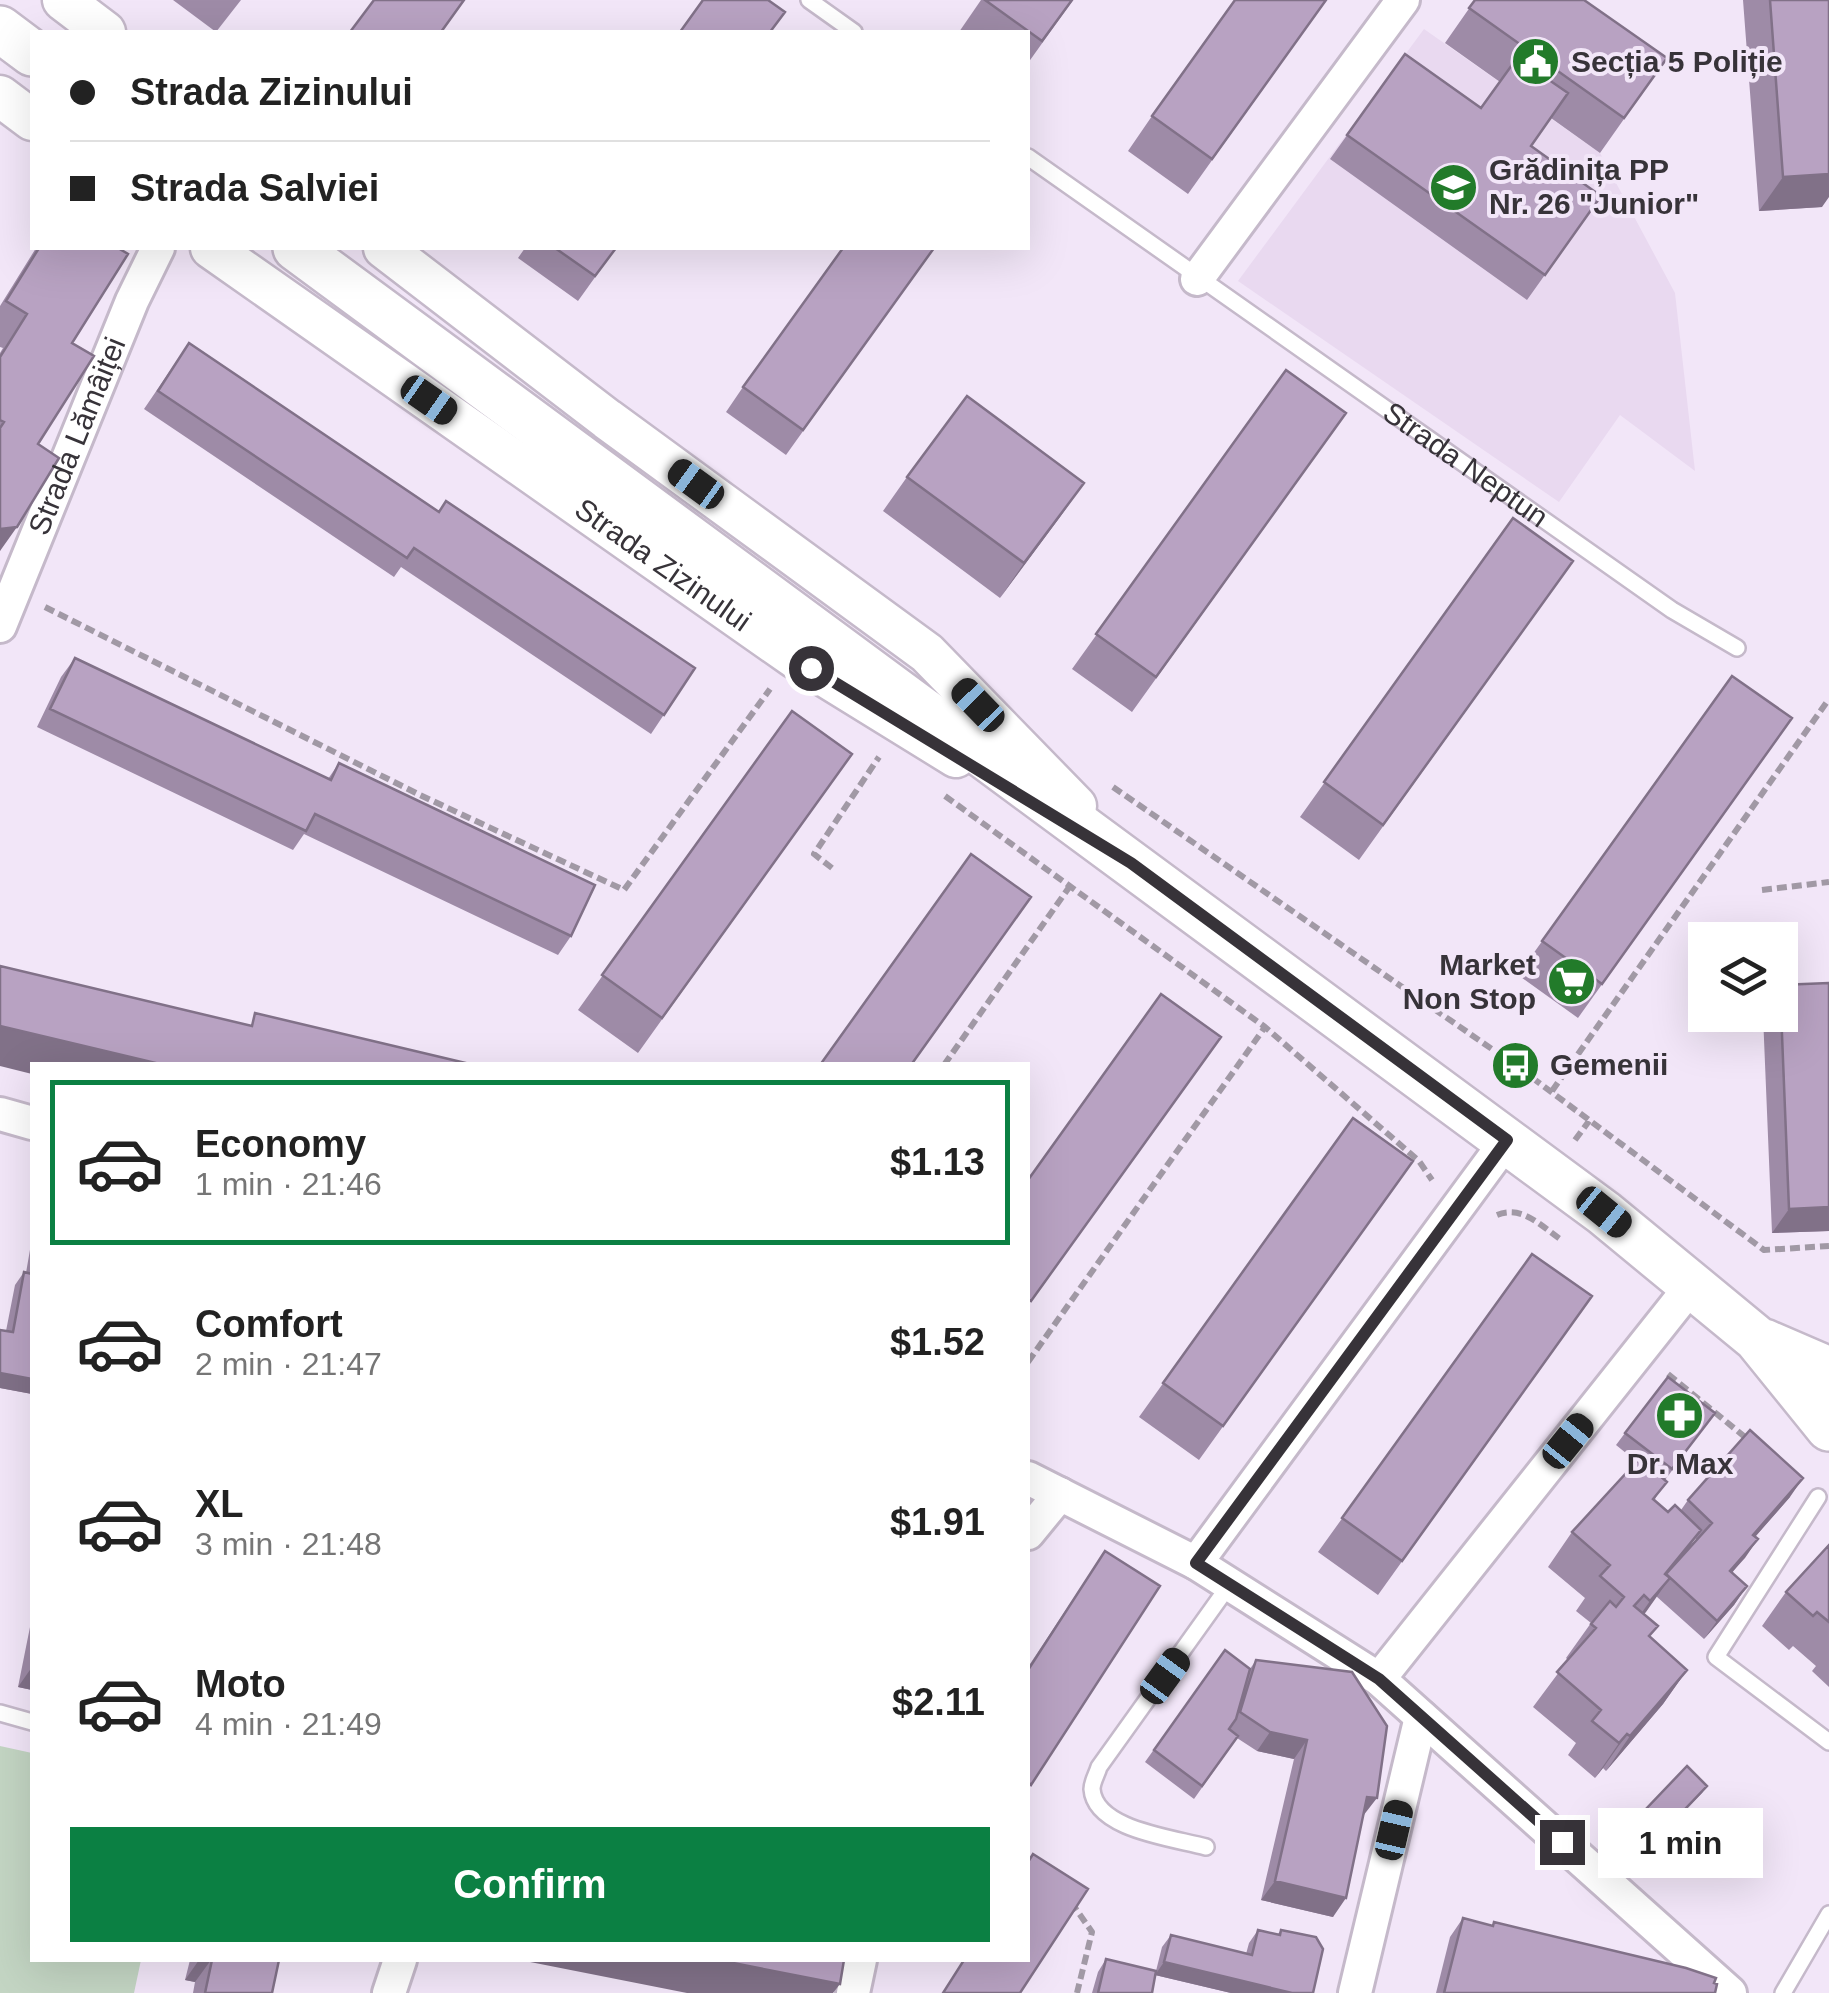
<!DOCTYPE html>
<html lang="en">
<head>
<meta charset="utf-8">
<style>
	:root { --surface:#fff; --page:#f2f2f2; --text:#222; --muted:#767676; --line:#e0e0e0; --accent:#0b8043 }
	body { margin:0; font-family:Helvetica,sans-serif; background:var(--page); color:var(--text); height:100vh; display:flex; flex-direction:column; font-size:38px; white-space:nowrap }
	* { box-sizing:border-box; margin:0 }
	p { font-size:32px; color:var(--muted) }
	.icon { flex:none; width:55px; height:55px; fill:none; stroke:currentColor; stroke-width:2; stroke-linecap:round; stroke-linejoin:round }
	.map { position:relative; flex:1; overflow:hidden }
	.drawer { position:absolute; left:30px; top:1062px; width:1000px; height:900px; display:flex; flex-direction:column; background:var(--surface); border-radius:0px; box-shadow:0 10px 40px #0002 }
	.drawer>* { flex:none }
	.banner { position:absolute; left:30px; top:30px; width:1000px; height:220px; border-radius:0px; box-shadow:0 10px 40px #0002; display:grid; align-content:center; height:220px; padding:0 40px; background:var(--surface) }
	.buttons { position:absolute; left:1688px; top:922px; display:grid; gap:20px }
	.buttons a { display:grid; place-items:center; width:110px; height:110px; border-radius:0px; background:var(--surface); box-shadow:0 10px 40px #0002; font-size:50px }
	.end { position:absolute; width:45px; height:45px; margin:-22px; border:12px solid #373339; background:#fff; box-shadow:0 0 0 5px #fff }
	.from { border-radius:50% }
	.bubble { position:absolute; height:70px; border-radius:0px; background:var(--surface); box-shadow:0 10px 40px #0002; font-size:32px; font-weight:700; line-height:70px; text-align:center }
	.car { position:absolute; width:30px; height:60px; margin:-30px -15px; border-radius:12px; box-shadow:0 0 8px 2px #0007; background:linear-gradient(#222 24%,#8ab4d8 0 40%,#222 0 76%,#8ab4d8 0 86%,#222 0) }
	.banner b { display:flex; align-items:center; gap:35px; height:95px; font-size:38px }
	.banner b+b { border-top:2px solid var(--line) }
	.banner i { width:25px; height:25px; background:var(--text) }
	ul { padding:18px 0 0; list-style:none }
	li { display:flex; align-items:center; gap:30px; height:165px; margin:0 20px 15px; padding:0 20px; border:5px solid transparent; border-radius:0px }
	li div { flex:1 }
	li b { display:block; font-size:38px }
	li em { font-style:normal; font-weight:700 }
	li.current { border-color:var(--accent) }
	li>.icon { width:90px; height:90px; stroke-width:1.5 }
	.primary-button { display:flex; gap:20px; margin-top:auto; padding:20px 40px }
	.primary-button a { flex:1; height:115px; border-radius:0px; background:var(--accent); color:#fff; font-size:40px; font-weight:700; line-height:115px; text-align:center }
	.map>svg:first-child { display:block }
	.built { fill:#e9d9f0 }
	.green { fill:#c3d5c3 }
	.lines { fill:none; stroke-linecap:round; stroke-linejoin:round }
	.service-casing { stroke:#c5b9ca; stroke-width:20 }
	.minor-casing { stroke:#c5b9ca; stroke-width:38 }
	.tertiary-casing { stroke:#c5b9ca; stroke-width:45 }
	.secondary-casing { stroke:#c5b9ca; stroke-width:50 }
	.path { stroke:#a199a5; stroke-width:6; stroke-dasharray:10 5; stroke-linecap:butt }
	.service { stroke:#fff; stroke-width:15 }
	.minor { stroke:#fff; stroke-width:32 }
	.tertiary { stroke:#fff; stroke-width:40 }
	.secondary { stroke:#fff; stroke-width:45 }
	.wall { fill:#9e8ba7; fill-rule:evenodd }
	.shaded-wall { fill:#817188 }
	.building { fill:#b8a2c2; stroke:#817188; stroke-width:2.5 }
	.route { stroke:#373339; stroke-width:12 }
	.labels { text-anchor:middle; stroke-width:8; stroke-linejoin:round; paint-order:stroke }
	.poi-label { font-size:30px; font-weight:bold; fill:#373339; stroke:#f2e6f8; text-anchor:start }
	.street-label { font-size:30px; fill:#373339; stroke:#f2e6f8 }
</style>
</head>
<body>
<div class="map">
<svg width="1829" height="1993" viewBox="0 0 1829 1993">
	<rect width="100%" height="100%" fill="#f2e6f8"/>
	<path class="built" d="M1424 29 1600 153 1675 293 1695 471 1620 415 1559 502 1238 281Z"/>
	<path class="green" d="M0 1746 32 1753V1960H141L134 1993H0Z"/>
	<g class="lines">
		<defs>
			<g id="service">
				<path d="M809 0 854 32"/>
				<path id="s1" d="M1028 157 1672 610 1737 648"/>
				<path d="M1818 1497 1716 1657 1829 1742"/>
				<path d="M0 1713 32 1722"/>
				<path d="M1206 1847C1174 1838 1095 1830 1092 1789 1092 1782 1097 1774 1099 1767L1230 1584"/>
				<path d="M1783 1993 1829 1914"/>
			</g>
			<g id="minor">
				<path d="M1197 279 1403 0"/>
				<path id="s2" d="M0 626 132 301 158 248"/>
				<path d="M0 1114 32 1123"/>
				<path d="M1028 1478 1196 1563 1379 1679 1730 1993"/>
				<path d="M1028 1533 1060 1494"/>
				<path d="M1196 1563 1507 1140"/>
				<path d="M1379 1679 1692 1285"/>
				<path d="M389 1993 400 1960"/>
				<path d="M853 1993 860 1960"/>
				<path d="M1355 1993 1421 1717"/>
			</g>
			<g id="tertiary">
				<path d="M63 0 105 32"/>
				<path d="M0 96 32 120"/>
				<path id="s3" d="M211 248 794 657 956 757"/>
				<path d="M384 248 607 419 927 653 1076 806"/>
			</g>
			<path id="secondary" d="M0 29 32 53
				M296 248 1604 1213 1757 1339 1829 1428
				M1764 1342 1829 1370"/>
		</defs>
		<use href="#service" class="service-casing"/>
		<use href="#minor" class="minor-casing"/>
		<use href="#tertiary" class="tertiary-casing"/>
		<use href="#secondary" class="secondary-casing"/>
		<path class="path" d="M45 607 420 795 624 890 770 689
			M1113 787 1515 1065 1764 1250 1829 1246
			M945 796 1265 1027 1419 1161 1432 1180
			M832 868 814 854 879 757
			M1762 890 1829 882
			M944 1065 1070 886
			M1552 1091 1829 699
			M1575 1140 1589 1121
			M1497 1215C1522 1205 1540 1225 1560 1239
			M1028 1362 1265 1027
			M1668 1374 1751 1442
			M1071 1902 1092 1932 1077 1993"/>
		<use href="#service" class="service"/>
		<use href="#minor" class="minor"/>
		<use href="#tertiary" class="tertiary"/>
		<use href="#secondary" class="secondary"/>
	</g>
	<path class="wall" d="M173 0H241L216 32Z
		M981 0H1073L1028 63V32H959Z
		M1326 0 1188 194 1128 151 1152 116Z
		M1475 0 1667 58 1600 153 1551 118 1531 146 1601 196 1527 300 1330 159 1405 54 1481 108 1500 82 1445 43Z
		M1743 0H1829L1822 207 1759 211Z
		M36 248H118L72 343 0 551V353L3 348 0 347V306Z
		M525 248H616L578 301 518 258Z
		M934 248 786 455 726 412 743 387Z
		M189 343 438 511 695 668 651 734 401 567 394 577 144 409Z
		M1286 370 1346 413 1132 712 1072 669Z
		M907 477 1084 483 1000 598 883 511Z
		M1513 518 1573 561 1359 860 1300 817Z
		M75 658 328 779 339 763 571 936 558 955 304 834 293 850 37 727 61 677Z
		M1732 676 1792 718 1578 1018 1518 975Z
		M792 711 852 754 638 1053 578 1010Z
		M1780 985 1829 1231 1772 1233 1763 1015H1780Z
		M1353 1118 1413 1161 1199 1460 1139 1417Z
		M32 1238V1394L0 1388 6 1331 15 1285 24 1272 26 1273Z
		M1532 1254 1592 1296 1378 1595 1318 1552Z
		M1715 1413 1665 1480 1654 1501 1668 1512 1681 1510 1688 1500 1790 1497 1755 1537 1758 1539 1732 1573 1747 1586 1734 1605 1704 1639 1656 1596 1644 1614 1650 1637 1687 1670 1663 1704 1606 1771 1603 1768 1595 1778 1568 1755 1576 1743 1533 1707 1568 1660 1566 1658 1591 1623 1576 1611 1585 1598 1548 1567 1572 1532 1637 1462 1616 1445 1625 1433ZM1695 1538 1697 1540 1681 1558Z
		M1829 1545V1687L1812 1671 1816 1666 1793 1646 1789 1650 1762 1626 1786 1592Z
		M1105 1551 1160 1586 1028 1789V1667Z
		M32 1617V1690L18 1687Z
		M1225 1650 1250 1669 1256 1660 1363 1816 1333 1917 1261 1900 1294 1759 1257 1751 1237 1738 1194 1799 1145 1762Z
		M1703 1792 1662 1835 1641 1816 1646 1809Z
		M1463 1918 1492 1926 1494 1922 1714 1983 1715 1993H1436L1450 1937Z
		M1258 1930 1278 1934 1281 1930 1313 1993H1231L1155 1975 1152 1993H1092L1098 1972 1106 1959 1156 1971 1162 1947 1171 1935 1246 1954 1249 1943Z
		M190 1960H279L272 1993H193L195 1982 185 1980Z"/>
	<path class="shaded-wall" d="M1829 174V197L1822 207 1759 211 1783 177Z
		M1084 483 1060 517 1000 598 1024 563Z
		M17 527 0 551V529Z
		M0 1026 164 1065H32V1074L0 1066Z
		M1829 1207V1231L1772 1233 1789 1209Z
		M0 1373 32 1379V1394L0 1388Z
		M1803 1478 1790 1497 1740 1554 1753 1535Z
		M1701 1530 1677 1564 1666 1574H1665Z
		M1758 1539 1745 1558 1716 1590 1730 1571Z
		M1670 1578 1646 1612 1626 1635 1650 1601Z
		M1747 1586 1734 1605 1704 1639 1717 1621Z
		M32 1667V1690L18 1687Z
		M1687 1670 1663 1704 1606 1771 1630 1736Z
		M1270 1732 1307 1740 1294 1759 1257 1751Z
		M1627 1734 1603 1768 1595 1778 1619 1743Z
		M1367 1797 1377 1798 1363 1816Z
		M1275 1881 1346 1898 1333 1917 1261 1900Z
		M199 1960H211L195 1982 185 1980Z
		M520 1960H718L840 1984 833 1993H687Z
		M1164 1962 1292 1993H1231L1155 1975Z"/>
	<path class="building" d="M374 0H464L441 32H350Z
		M703 0H768L785 12 770 32H680Z
		M985 0H1072L1042 41Z
		M1235 0H1326L1212 159 1152 116Z
		M1475 0H1584L1667 58 1624 118 1469 8Z
		M1770 0H1829V174L1783 177Z
		M1405 54 1481 108 1517 58 1568 93 1531 146 1601 196 1545 275 1347 135Z
		M39 248H118L128 254 72 343 94 356 38 444 59 458 17 527 0 529V428L4 422 0 420V357L27 314 6 301Z
		M555 248H616L595 276Z
		M843 248H934L803 430 743 387Z
		M189 343 439 512 446 501 695 668 664 715 414 548 407 558 158 391Z
		M1286 370 1346 413 1156 677 1096 634Z
		M967 396 1084 483 1024 563 907 477Z
		M1513 518 1573 561 1383 825 1324 782Z
		M75 658 331 780 339 763 595 885 571 936 315 814 306 831 50 709Z
		M1732 676 1792 718 1602 984 1542 941Z
		M792 711 852 754 662 1018 602 975Z
		M971 854 1031 897 911 1065H820Z
		M0 966 252 1026 255 1013 474 1065H164L0 1026Z
		M1829 983V1207L1789 1209 1780 985Z
		M1161 994 1221 1037 1031 1301 1028 1299V1180Z
		M1353 1118 1413 1161 1223 1426 1163 1383Z
		M1532 1254 1592 1296 1402 1561 1342 1518Z
		M24 1272 32 1274V1379L0 1373V1330L13 1332Z
		M1668 1377 1715 1413 1672 1469 1625 1433Z
		M1750 1430 1803 1478 1753 1535 1758 1539 1730 1571 1747 1586 1717 1621 1666 1574 1712 1523 1688 1500Z
		M1640 1458 1667 1482 1653 1499 1668 1512 1675 1505 1701 1530 1665 1574 1670 1578 1650 1601 1644 1595 1634 1606 1658 1626 1649 1636 1687 1670 1630 1736 1627 1734 1619 1743 1592 1721 1601 1710 1557 1672 1596 1628 1591 1624 1610 1601 1616 1607 1624 1597 1600 1576 1610 1565 1572 1532Z
		M1829 1545V1622L1817 1612 1813 1616 1786 1592Z
		M1105 1551 1160 1586 1031 1785 1028 1782V1670Z
		M1225 1650 1250 1669 1236 1719 1229 1729 1238 1736 1202 1786 1154 1750Z
		M1256 1660 1352 1672 1387 1726 1377 1798 1367 1797 1346 1898 1275 1881 1307 1740 1270 1732 1240 1712Z
		M1687 1766 1707 1786 1666 1829 1646 1809Z
		M1033 1854 1088 1889 1020 1993H943L964 1960H1028V1862Z
		M1463 1918 1493 1926 1494 1922 1686 1968 1716 1978 1714 1983 1717 1984 1715 1993H1444Z
		M1258 1930 1280 1935 1281 1930 1316 1937 1323 1949 1313 1993H1292L1164 1962 1171 1935 1252 1955Z
		M1106 1959 1156 1971 1152 1993H1098Z
		M212 1960H279L272 1993H205Z
		M718 1960H844L840 1984Z"/>
	<g class="lines">
		<path class="route" d="M811 668 1131 863 1507 1140 1196 1563 1379 1679 1562 1842"/>
	</g>
	<defs>
		<symbol id="civic-disc" viewBox="-11 -11 22 22"><circle r="9.5" fill="#227b2a" stroke="#f2e6f8"/><path d="M-.6-6.5H3V-4.5H.6V-3L4-1V1h2V6H-6V1h2V-1L-.6-3ZM-1.2 2.5V6h2.4V2.5Z" fill="#fff"/></symbol>
		<symbol id="school-disc" viewBox="-11 -11 22 22"><circle r="9.5" fill="#227b2a" stroke="#f2e6f8"/><path d="M0-5L7-2L0 1L-7-2ZM-4 1L0 2.5L4 1V4Q0 6-4 4Z" fill="#fff"/></symbol>
		<symbol id="supermarket-disc" viewBox="-11 -11 22 22"><circle r="9.5" fill="#227b2a" stroke="#f2e6f8"/><path d="M-6-5.5h2.5l.6 2H6L4.5 2H-2.5L-4.4-4H-6ZM-1.5 3.2a1.3 1.3 0 1 0 .1 0ZM3 3.2a1.3 1.3 0 1 0 .1 0Z" fill="#fff"/></symbol>
		<symbol id="bus-disc" viewBox="-11 -11 22 22"><circle r="9.5" fill="#227b2a" stroke="#f2e6f8"/><path d="M-5-6H5V4H4V6H2V4H-2V6H-4V4H-5ZM-3.5-4V0h7V-4ZM-3.5 1.2v1.5H-2V1.2ZM2 1.2v1.5H3.5V1.2Z" fill="#fff"/></symbol>
		<symbol id="pharmacy-disc" viewBox="-11 -11 22 22"><circle r="9.5" fill="#227b2a" stroke="#f2e6f8"/><path d="M-2-6h4v4h4v4h-4v4h-4v-4h-4v-4h4Z" fill="#fff"/></symbol>
	</defs>
	<g fill-rule="evenodd">
		<use href="#civic-disc" x="1508" y="34" width="55" height="55"/>
		<use href="#school-disc" x="1426" y="160" width="55" height="55"/>
		<use href="#supermarket-disc" x="1544" y="954" width="55" height="55"/>
		<use href="#bus-disc" x="1488" y="1038" width="55" height="55"/>
		<use href="#pharmacy-disc" x="1652" y="1388" width="55" height="55"/>
	</g>
	<g class="labels">
		<g class="poi-label">
			<text x="1571" y="72">Secția 5 Poliție</text>
			<text x="1489" y="180">Grădinița PP<tspan x="1489" dy="34">Nr. 26 "Junior"</tspan></text>
			<text x="1536" y="975" text-anchor="end">Market<tspan x="1536" dy="34">Non Stop</tspan></text>
			<text x="1550" y="1075">Gemenii</text>
			<text x="1680" y="1474" text-anchor="middle">Dr. Max</text>
		</g>
		<g class="street-label">
			<text dy="10" stroke="none"><textPath href="#s2" startOffset="205">Strada Lămâiței</textPath></text>
			<text dy="10" stroke="none"><textPath href="#s1" startOffset="535">Strada Neptun</textPath></text>
			<text dy="10" stroke="none"><textPath href="#s3" startOffset="552">Strada Zizinului</textPath></text>
		</g>
	</g>
</svg>
<div class="buttons">
<a><svg class="icon" aria-label="layers" viewBox="0 0 24 24"><path d="M12 4l9 5-9 5-9-5zM3 14l9 5 9-5"/></svg></a>
</div>
<i class="end from" style="left:811px;top:668px"></i>
<i class="end" style="left:1562px;top:1842px"></i>
<div class="bubble" style="left:1598px;top:1808px;width:165px">1 min</div>
<i class="car" style="left:429px;top:400px;rotate:125deg"></i>
<i class="car" style="left:696px;top:484px;rotate:306deg"></i>
<i class="car" style="left:978px;top:705px;rotate:316deg"></i>
<i class="car" style="left:1604px;top:1212px;rotate:129deg"></i>
<i class="car" style="left:1568px;top:1441px;rotate:39deg"></i>
<i class="car" style="left:1165px;top:1676px;rotate:36deg"></i>
<i class="car" style="left:1394px;top:1830px;rotate:13deg"></i>
<div class="banner">
<b><i class="from"></i>Strada Zizinului</b>
<b><i></i>Strada Salviei</b>
</div>
<section class="drawer">
<ul>
<li class="current"><svg class="icon" aria-label="car" viewBox="0 0 24 24"><path d="M5 17H2v-5l4-1 3-4h7l3 4 3 1v5h-3M9 17h6M6 11h13"/><circle cx="7" cy="17" r="2"/><circle cx="17" cy="17" r="2"/></svg><div><b>Economy</b><p>1 min · 21:46</p></div><em>$1.13</em></li>
<li><svg class="icon" aria-label="car" viewBox="0 0 24 24"><path d="M5 17H2v-5l4-1 3-4h7l3 4 3 1v5h-3M9 17h6M6 11h13"/><circle cx="7" cy="17" r="2"/><circle cx="17" cy="17" r="2"/></svg><div><b>Comfort</b><p>2 min · 21:47</p></div><em>$1.52</em></li>
<li><svg class="icon" aria-label="car" viewBox="0 0 24 24"><path d="M5 17H2v-5l4-1 3-4h7l3 4 3 1v5h-3M9 17h6M6 11h13"/><circle cx="7" cy="17" r="2"/><circle cx="17" cy="17" r="2"/></svg><div><b>XL</b><p>3 min · 21:48</p></div><em>$1.91</em></li>
<li><svg class="icon" aria-label="car" viewBox="0 0 24 24"><path d="M5 17H2v-5l4-1 3-4h7l3 4 3 1v5h-3M9 17h6M6 11h13"/><circle cx="7" cy="17" r="2"/><circle cx="17" cy="17" r="2"/></svg><div><b>Moto</b><p>4 min · 21:49</p></div><em>$2.11</em></li>
</ul>
<div class="primary-button"><a>Confirm</a></div>
</section>
</div>
</body>
</html>
